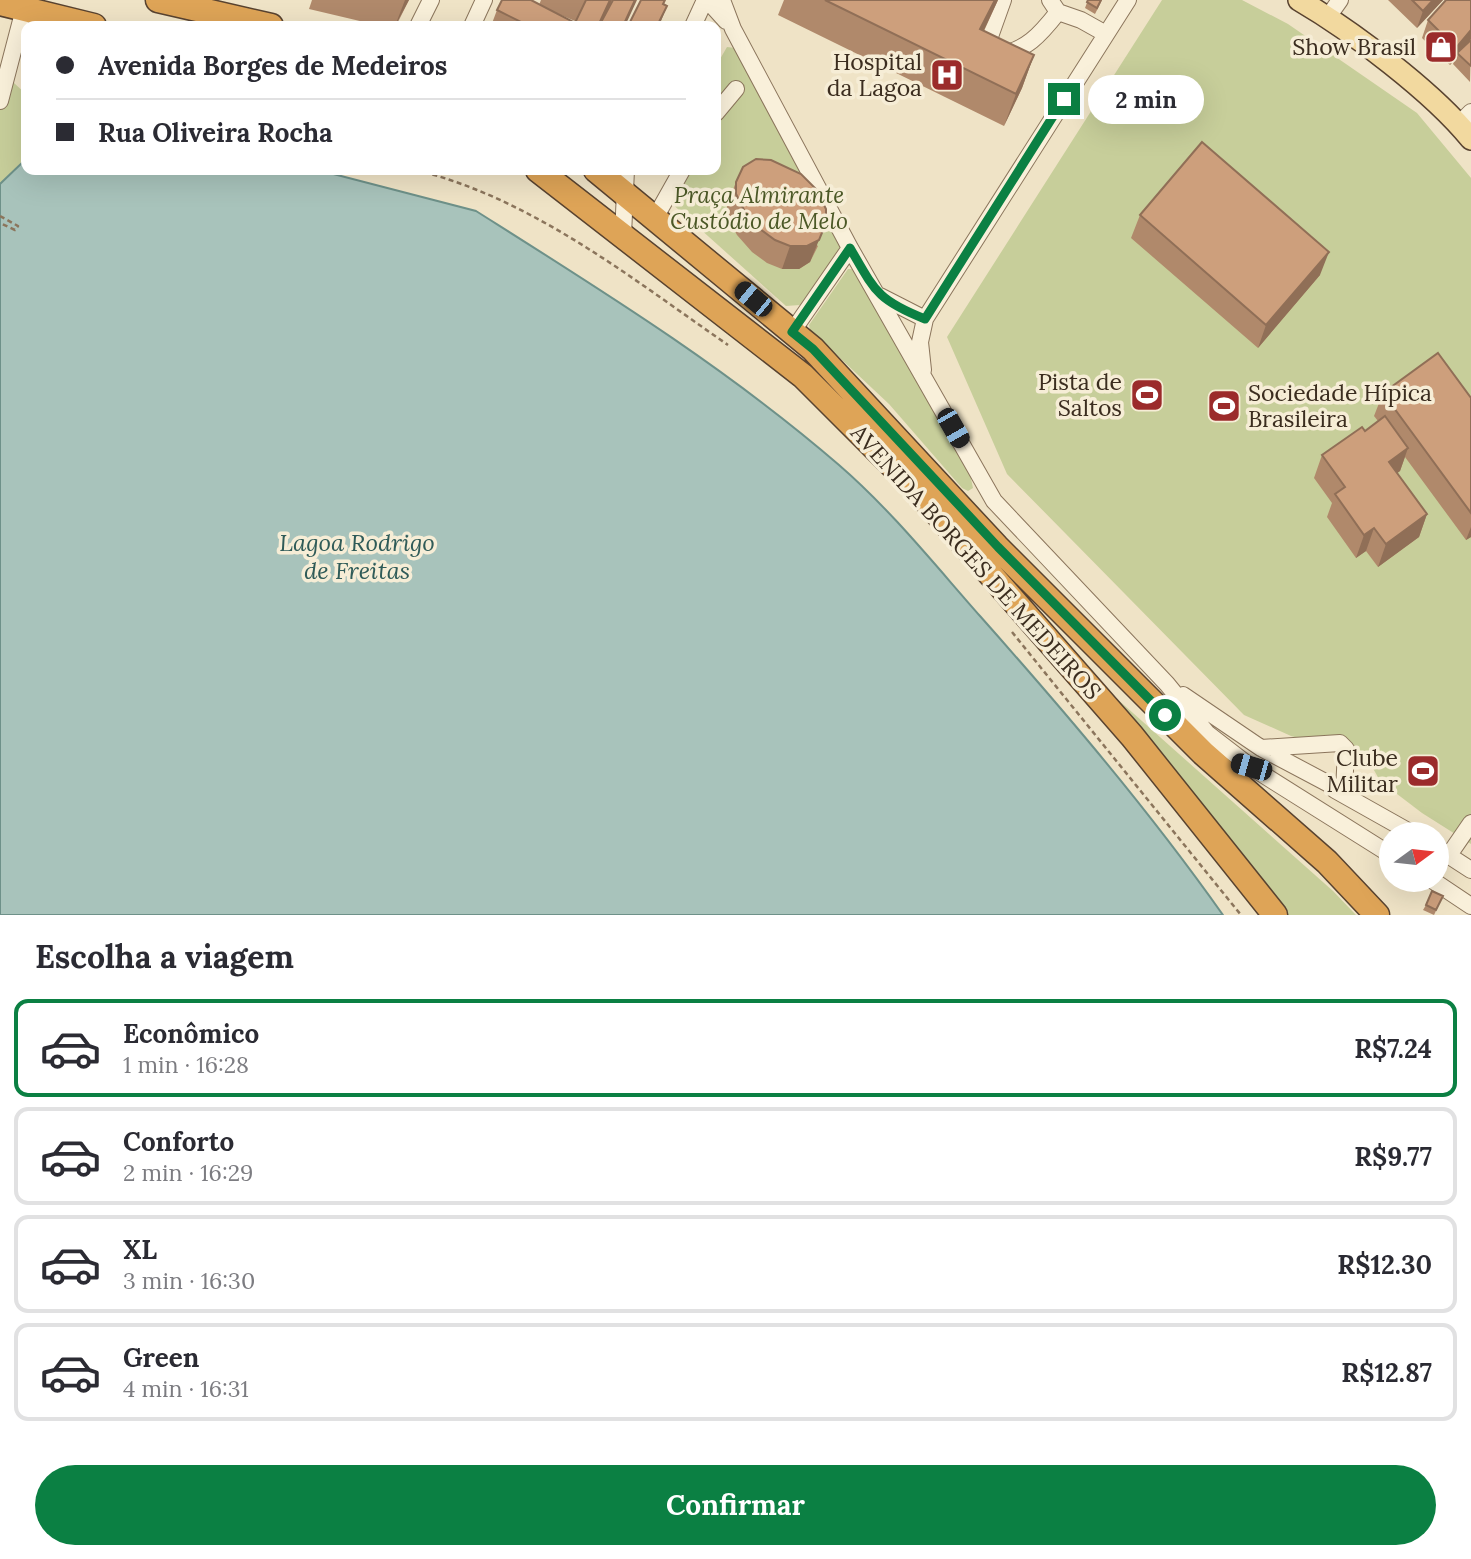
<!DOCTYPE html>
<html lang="pt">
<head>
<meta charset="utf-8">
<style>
	:root { --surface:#fff; --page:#f7f7f7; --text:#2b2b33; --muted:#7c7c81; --line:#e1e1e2; --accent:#0b8043 }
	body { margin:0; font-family:Lora,serif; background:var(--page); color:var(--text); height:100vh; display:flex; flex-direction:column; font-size:26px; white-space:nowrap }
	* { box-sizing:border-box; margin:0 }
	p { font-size:23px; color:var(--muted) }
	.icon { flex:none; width:38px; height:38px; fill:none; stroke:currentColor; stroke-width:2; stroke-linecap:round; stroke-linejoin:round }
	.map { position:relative; height:915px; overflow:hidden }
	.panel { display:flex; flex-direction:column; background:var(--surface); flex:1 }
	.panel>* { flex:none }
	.hud { position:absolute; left:21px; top:21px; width:700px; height:154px; border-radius:14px; box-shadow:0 7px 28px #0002; display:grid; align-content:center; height:154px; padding:0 35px; background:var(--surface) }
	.needle { width:46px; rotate:75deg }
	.tools { position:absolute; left:1379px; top:822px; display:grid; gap:14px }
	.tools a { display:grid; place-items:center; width:70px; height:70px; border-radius:50%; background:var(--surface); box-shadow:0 7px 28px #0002; font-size:35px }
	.end { position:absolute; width:32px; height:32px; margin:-16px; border:9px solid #0b8043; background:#fff; box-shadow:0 0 0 4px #fff }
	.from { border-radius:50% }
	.bubble { position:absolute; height:49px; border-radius:24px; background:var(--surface); box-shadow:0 7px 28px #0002; font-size:23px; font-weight:800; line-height:49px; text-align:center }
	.car { position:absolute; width:21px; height:42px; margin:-21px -10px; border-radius:9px; box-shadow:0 0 5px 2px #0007; background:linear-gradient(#222 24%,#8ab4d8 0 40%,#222 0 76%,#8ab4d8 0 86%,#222 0) }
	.hud b { display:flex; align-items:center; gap:24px; height:66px; font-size:26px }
	.hud b+b { border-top:2px solid var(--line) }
	.hud i { width:18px; height:18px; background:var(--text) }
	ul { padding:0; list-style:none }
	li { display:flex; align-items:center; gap:21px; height:98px; margin:0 14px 10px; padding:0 21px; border:4px solid var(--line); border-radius:14px }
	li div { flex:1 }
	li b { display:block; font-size:26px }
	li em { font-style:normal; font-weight:800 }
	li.on { border-color:var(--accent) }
	li>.icon { width:63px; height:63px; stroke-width:1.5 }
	h2 { padding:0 35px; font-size:32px; line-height:84px }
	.button { display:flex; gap:14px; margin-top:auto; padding:14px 35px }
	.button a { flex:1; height:80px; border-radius:42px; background:var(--accent); color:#fff; font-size:28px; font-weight:800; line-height:80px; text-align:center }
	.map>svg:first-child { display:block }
	.green { fill:#c7ce9a }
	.water { fill:#a8c3bb; stroke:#6e9189; stroke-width:2 }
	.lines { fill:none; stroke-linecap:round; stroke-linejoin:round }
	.minor-casing { stroke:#8b755c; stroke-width:18 }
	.major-casing { stroke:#594330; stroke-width:24 }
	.highway-casing { stroke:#594330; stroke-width:27 }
	.path { stroke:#8b755c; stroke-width:2.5; stroke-dasharray:5 3.5; stroke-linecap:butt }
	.minor { stroke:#f9f0da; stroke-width:16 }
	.major { stroke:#f2d99f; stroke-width:21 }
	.highway { stroke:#dea457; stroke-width:24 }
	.wall { fill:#b0896b; fill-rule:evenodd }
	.shaded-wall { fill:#906f57 }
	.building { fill:#cd9f7c; stroke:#906f57; stroke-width:2 }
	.route { stroke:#0b8043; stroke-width:9 }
	.labels { text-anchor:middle; stroke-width:7; stroke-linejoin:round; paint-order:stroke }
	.poi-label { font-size:23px; fill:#3b2d1f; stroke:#f6edd6; text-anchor:end }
	.park-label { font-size:23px; font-style:italic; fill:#4b5826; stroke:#f6edd6 }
	.street-label { font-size:23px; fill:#3b2d1f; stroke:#f6edd6 }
	.water-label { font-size:24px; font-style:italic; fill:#2f5b58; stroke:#f6edd6 }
</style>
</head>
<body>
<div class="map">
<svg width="1471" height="915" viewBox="0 0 1471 915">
	<rect width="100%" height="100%" fill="#efe3c6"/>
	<path class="green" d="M1162 0H1242L1288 24 1417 113 1471 178V844L1422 813 1380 781 1369 761 1337 749 1291 736 1244 715 1007 474 947 337Z
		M727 47 735 48 840 241 841 248 837 255 800 305 786 306 670 202 674 170H716V66Z
		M0 79 14 83 26 94V159L0 184Z
		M848 269H855L970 474 973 488 968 491 962 488 889 404 810 330 809 325Z
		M1115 697 1333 891 1356 915H1287Z"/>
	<path class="water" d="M26 159V170H318L476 211C601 290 727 368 839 465 891 510 935 565 980 616 1066 713 1148 809 1223 915H0V184Z"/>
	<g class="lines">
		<defs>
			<path id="minor" d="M707 0 726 21
				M722 0 733 29 850 248 994 501 1167 684 1207 733 1251 767 1391 855
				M1003 0 988 42 990 50 997 55C1026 51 1040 35 1058 12
				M1050 0 1058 12 1081 20 1106 34
				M1328 17 1340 0
				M418 26 431 0
				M472 26 484 0
				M693 26 705 0
				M0 101 24 9
				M716 113 736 89
				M1459 124 1471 112
				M655 218 682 170
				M623 235 626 170
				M880 296 925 319
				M792 332 850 248
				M923 370 920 342 925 319 1128 0
				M1183 695 1261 748 1344 792 1346 749 1340 743 1261 748
				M1335 790 1415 835
				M1437 848 1471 870
				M1449 855 1471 823
				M1432 880 1471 906"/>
			<path id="major" d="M1299 0C1352 31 1433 92 1471 139"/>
			<path id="highway" d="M158 0 271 26
				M0 3 94 26
				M538 170 803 376 915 488 1132 736 1275 915
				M596 170 813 349 997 547 1203 753 1327 862 1377 915"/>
		</defs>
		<use href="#minor" class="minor-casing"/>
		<use href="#major" class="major-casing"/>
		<use href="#highway" class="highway-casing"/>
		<path class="path" d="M416 170C533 199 631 278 728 345
			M0 216 18 226 15 230 0 223
			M1012 632 1241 915"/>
		<use href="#minor" class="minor"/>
		<use href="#major" class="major"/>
		<use href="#highway" class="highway"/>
	</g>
	<path class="wall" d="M312 0H409L396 26H381L309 9Z
		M541 0H612L609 8 625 26H491L497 10 539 5ZM549 10 575 21V23Z
		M784 0H998L984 31 1034 55 1022 88 1004 126 778 15Z
		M1088 0H1102L1095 14 1085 8Z
		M1388 0H1443L1417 28Z
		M1428 20 1471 40 1470 82 1453 64 1455 59 1450 65 1422 38Z
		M736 182 818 246 810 262 799 269H782L767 263 752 252 737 235 727 217V205Z
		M1140 215 1320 275 1258 348 1131 238Z
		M1383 393 1471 398V537L1466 540 1405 457 1400 471 1397 473 1427 514 1419 537 1378 567 1366 551 1356 558 1327 517 1332 503 1314 478 1322 455 1365 431 1378 421 1374 416Z
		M1443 896 1434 915 1423 910 1426 905Z"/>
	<path class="shaded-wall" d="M405 0H409L395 26Z
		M610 0H612L600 26H598Z
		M635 0H637L625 26H623Z
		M995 0H998L969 62 980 29Z
		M1433 0H1443L1417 28 1423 11Z
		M667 6 659 26H657Z
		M1471 30V39L1457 53 1455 59 1450 65 1456 48Z
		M1034 55 1022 88 1004 126 1016 94Z
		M826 223 810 262 799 269H782L790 246Z
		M1329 252 1320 275 1258 348 1266 325Z
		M1408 448 1400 471 1381 485 1389 462Z
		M1427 514 1419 537 1378 567 1386 544Z
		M1471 527V537L1466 540Z
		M1374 528 1366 551 1356 558 1364 535Z"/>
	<path class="building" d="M502 0H531L575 23 586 0H610L598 26H529L497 10Z
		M613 0H635L623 26H599Z
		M641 0H665L663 4 667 6 657 26H628Z
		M825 0H995L980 29 1034 55 1016 94Z
		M1088 0H1101L1097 8 1087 2Z
		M1412 0H1433L1423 11Z
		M1446 0H1471V30L1456 48 1428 20Z
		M1471 40V66L1457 53Z
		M1202 142 1329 252 1266 325 1140 215Z
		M756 159 771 160 801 174 816 189 826 209V223L819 240 807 246H790L775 240 760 229 745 212 736 194V182L743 167Z
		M1438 353 1471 398V513L1383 393Z
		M1385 416 1408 448 1389 462 1427 514 1386 544 1374 528 1364 535 1335 494 1345 487 1322 455 1362 427 1365 431Z
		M1432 891 1443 896 1436 910 1426 905Z"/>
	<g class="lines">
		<path class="route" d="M1064 99 925 319C877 300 875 291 850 248L792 332 813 349 998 547 1165 715"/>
	</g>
	<defs>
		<symbol id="shop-square" viewBox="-11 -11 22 22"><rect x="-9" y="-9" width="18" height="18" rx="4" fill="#9b2b2b" stroke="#f6edd6"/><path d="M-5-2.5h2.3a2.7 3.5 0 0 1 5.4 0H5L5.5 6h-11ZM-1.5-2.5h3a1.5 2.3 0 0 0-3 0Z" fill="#fff"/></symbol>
		<symbol id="hospital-square" viewBox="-11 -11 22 22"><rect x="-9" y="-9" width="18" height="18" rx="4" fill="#9b2b2b" stroke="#f6edd6"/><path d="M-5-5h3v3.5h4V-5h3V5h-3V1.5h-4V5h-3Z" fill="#fff"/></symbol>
		<symbol id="stadium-square" viewBox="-11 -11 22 22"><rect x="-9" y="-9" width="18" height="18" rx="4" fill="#9b2b2b" stroke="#f6edd6"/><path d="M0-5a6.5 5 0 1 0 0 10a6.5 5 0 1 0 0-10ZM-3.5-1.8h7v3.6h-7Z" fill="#fff"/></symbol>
	</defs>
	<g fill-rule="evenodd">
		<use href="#shop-square" x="1422" y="28" width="38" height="38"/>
		<use href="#hospital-square" x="928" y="56" width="38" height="38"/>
		<use href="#stadium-square" x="1128" y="376" width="38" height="38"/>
		<use href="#stadium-square" x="1205" y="387" width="38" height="38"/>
		<use href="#stadium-square" x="1404" y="752" width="38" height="38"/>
	</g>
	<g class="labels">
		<g class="poi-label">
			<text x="1416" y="55">Show Brasil</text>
			<text x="922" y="70">Hospital<tspan x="922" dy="26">da Lagoa</tspan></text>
			<text x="1122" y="390">Pista de<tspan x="1122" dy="26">Saltos</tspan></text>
			<text x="1248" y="401" text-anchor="start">Sociedade Hípica<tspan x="1248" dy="26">Brasileira</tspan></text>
			<text x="1398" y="766">Clube<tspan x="1398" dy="26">Militar</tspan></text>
		</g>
		<g class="park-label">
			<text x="759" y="203">Praça Almirante<tspan x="759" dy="26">Custódio de Melo</tspan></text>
		</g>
		<g class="street-label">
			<text transform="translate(976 562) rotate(48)" y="8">AVENIDA BORGES DE MEDEIROS</text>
		</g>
		<g class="water-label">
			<text x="357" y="551">Lagoa Rodrigo<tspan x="357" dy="28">de Freitas</tspan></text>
		</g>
	</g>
</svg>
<div class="tools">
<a><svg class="needle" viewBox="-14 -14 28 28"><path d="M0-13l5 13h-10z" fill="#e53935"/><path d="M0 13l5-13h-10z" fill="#7c7c81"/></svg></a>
</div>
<i class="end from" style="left:1165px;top:715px"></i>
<i class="end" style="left:1064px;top:99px"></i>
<div class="bubble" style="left:1088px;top:75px;width:116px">2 min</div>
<i class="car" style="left:753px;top:299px;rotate:310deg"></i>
<i class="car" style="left:953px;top:428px;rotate:150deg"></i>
<i class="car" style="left:1251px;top:767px;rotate:286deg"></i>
<div class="hud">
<b><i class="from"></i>Avenida Borges de Medeiros</b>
<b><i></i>Rua Oliveira Rocha</b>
</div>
</div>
<section class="panel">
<h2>Escolha a viagem</h2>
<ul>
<li class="on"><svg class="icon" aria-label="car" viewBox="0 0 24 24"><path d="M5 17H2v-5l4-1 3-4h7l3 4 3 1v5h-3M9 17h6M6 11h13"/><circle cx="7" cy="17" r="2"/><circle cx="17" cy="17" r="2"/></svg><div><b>Econômico</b><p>1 min · 16:28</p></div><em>R$7.24</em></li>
<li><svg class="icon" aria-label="car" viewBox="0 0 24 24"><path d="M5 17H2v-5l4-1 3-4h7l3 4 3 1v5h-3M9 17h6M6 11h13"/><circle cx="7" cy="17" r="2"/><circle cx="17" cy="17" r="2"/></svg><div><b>Conforto</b><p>2 min · 16:29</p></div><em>R$9.77</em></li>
<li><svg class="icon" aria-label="car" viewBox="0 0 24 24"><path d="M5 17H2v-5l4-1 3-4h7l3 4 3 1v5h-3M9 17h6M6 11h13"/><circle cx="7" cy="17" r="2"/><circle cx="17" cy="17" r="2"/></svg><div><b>XL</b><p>3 min · 16:30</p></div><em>R$12.30</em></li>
<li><svg class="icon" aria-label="car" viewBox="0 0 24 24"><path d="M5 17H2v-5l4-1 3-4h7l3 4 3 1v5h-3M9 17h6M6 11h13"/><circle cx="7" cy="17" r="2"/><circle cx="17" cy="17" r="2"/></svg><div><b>Green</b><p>4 min · 16:31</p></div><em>R$12.87</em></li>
</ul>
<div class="button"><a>Confirmar</a></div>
</section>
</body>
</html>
